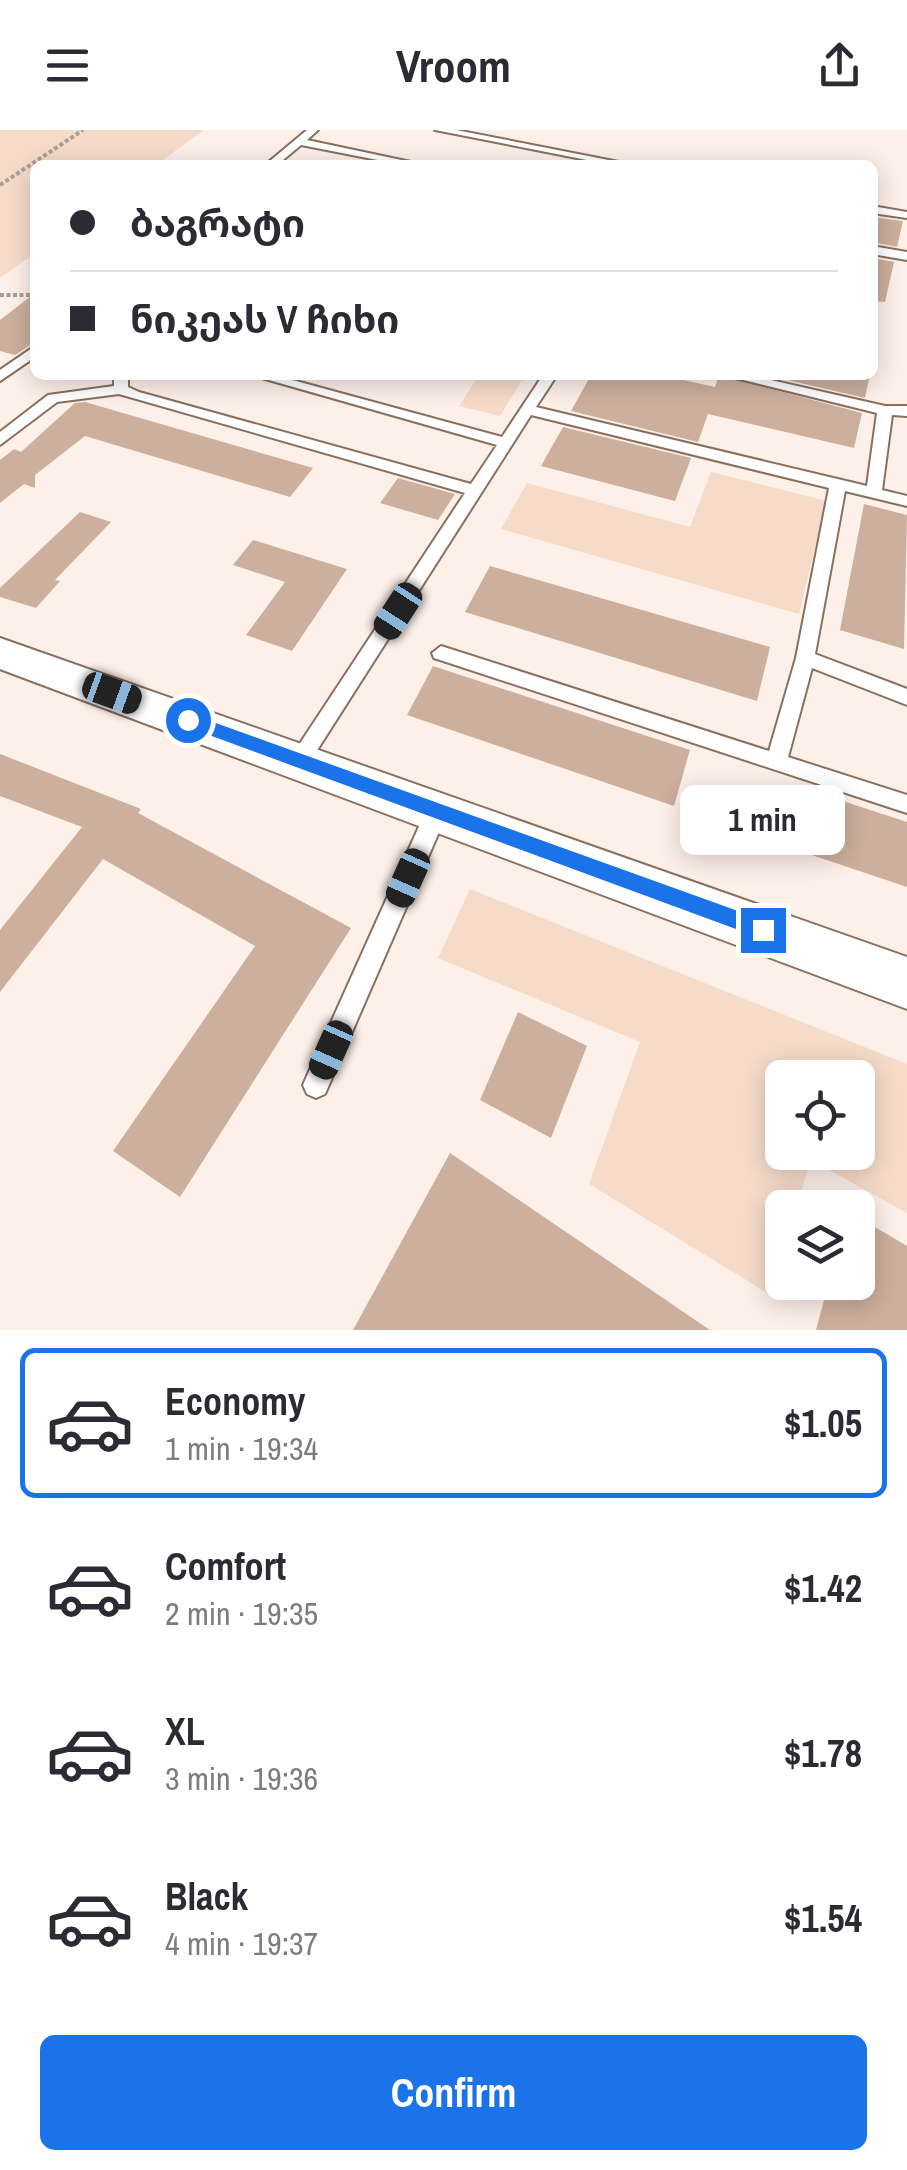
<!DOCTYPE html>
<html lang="en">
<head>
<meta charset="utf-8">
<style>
	:root { --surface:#fff; --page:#f2f2f3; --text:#2b2b33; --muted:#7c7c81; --line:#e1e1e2; --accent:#1a73e8 }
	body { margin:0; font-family:"Archivo Narrow","Noto Sans Georgian",sans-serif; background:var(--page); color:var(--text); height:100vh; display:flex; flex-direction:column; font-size:38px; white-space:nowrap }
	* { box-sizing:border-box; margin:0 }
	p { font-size:32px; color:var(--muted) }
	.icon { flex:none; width:55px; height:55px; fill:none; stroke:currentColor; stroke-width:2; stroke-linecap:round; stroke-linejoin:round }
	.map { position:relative; height:1200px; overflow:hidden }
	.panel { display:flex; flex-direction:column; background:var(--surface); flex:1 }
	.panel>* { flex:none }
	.guide { position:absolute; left:30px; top:30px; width:848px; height:220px; border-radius:15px; box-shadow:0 5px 25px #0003; display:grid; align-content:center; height:220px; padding:0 40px; background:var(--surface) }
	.controls { position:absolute; left:765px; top:930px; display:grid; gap:20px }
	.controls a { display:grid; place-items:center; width:110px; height:110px; border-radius:15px; background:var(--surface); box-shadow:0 5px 25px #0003; font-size:50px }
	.end { position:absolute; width:45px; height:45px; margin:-22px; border:12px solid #1a73e8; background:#fff; box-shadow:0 0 0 5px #fff }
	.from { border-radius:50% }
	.bubble { position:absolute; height:70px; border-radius:15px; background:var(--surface); box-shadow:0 5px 25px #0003; font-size:32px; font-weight:700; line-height:70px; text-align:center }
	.car { position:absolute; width:30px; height:60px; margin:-30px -15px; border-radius:12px; box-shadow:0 0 8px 2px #0007; background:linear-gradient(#222 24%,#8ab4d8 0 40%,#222 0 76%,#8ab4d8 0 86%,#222 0) }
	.guide b { display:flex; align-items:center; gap:35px; height:95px; font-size:38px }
	.guide b+b { border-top:2px solid var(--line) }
	.guide i { width:25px; height:25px; background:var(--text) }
	ul { padding:18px 0 0; list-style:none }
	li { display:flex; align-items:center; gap:30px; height:150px; margin:0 20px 15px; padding:0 20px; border:5px solid transparent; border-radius:15px }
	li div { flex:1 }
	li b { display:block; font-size:38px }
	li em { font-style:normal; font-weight:700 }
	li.active { border-color:var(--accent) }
	li>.icon { width:90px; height:90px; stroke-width:1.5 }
	.action { display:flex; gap:20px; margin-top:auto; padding:20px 40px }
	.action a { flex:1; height:115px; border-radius:15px; background:var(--accent); color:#fff; font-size:40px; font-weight:700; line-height:115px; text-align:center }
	header { display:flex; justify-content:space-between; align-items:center; height:130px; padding:0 40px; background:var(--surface); font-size:45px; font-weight:700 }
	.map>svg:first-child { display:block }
	.green { fill:#f6dbc9; fill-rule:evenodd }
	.building { fill:#ccaf9d }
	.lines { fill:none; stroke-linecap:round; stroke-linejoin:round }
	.lane-casing { stroke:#8a6f5f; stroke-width:4 }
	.street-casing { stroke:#8a6f5f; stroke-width:4 }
	.path { stroke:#ac9f98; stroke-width:4; stroke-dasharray:4 2.5; stroke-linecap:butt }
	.lane { fill:#fff; fill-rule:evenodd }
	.street { fill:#fff; fill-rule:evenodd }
	.route { fill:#1a73e8 }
</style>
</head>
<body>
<header><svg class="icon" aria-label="menu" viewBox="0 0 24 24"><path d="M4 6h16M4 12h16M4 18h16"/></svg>Vroom<svg class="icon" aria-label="share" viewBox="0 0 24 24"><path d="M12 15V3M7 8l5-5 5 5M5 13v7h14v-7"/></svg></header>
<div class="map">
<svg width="907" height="1200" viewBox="0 0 907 1200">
	<rect width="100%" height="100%" fill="#fdf0e9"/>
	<path class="green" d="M0 0H204L156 35H35V123L0 148Z
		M479 245H525L500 286 459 276Z
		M711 342 826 371 799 484 501 399 527 353 690 397Z
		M470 759 907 934V1083L811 1030 796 1077 782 1078V1120L769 1164 589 1054 640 912 438 828ZM782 948H858V1022H782Z"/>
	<path class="building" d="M872 87 903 91 897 117 872 112Z
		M872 128 894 132 885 172 872 171Z
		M35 163V212L15 225 0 221V190Z
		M591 245H661L715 257 719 245 862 283 854 318 708 284 698 312 571 281Z
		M766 245H870L865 268Z
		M85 272 313 338 290 367 85 306 35 345V358L24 354 0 373V330L14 319 21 322 75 273Z
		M563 297 691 328 675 371 541 336Z
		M398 348 455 364 438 390 380 373Z
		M864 374 907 385 904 519 840 500Z
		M80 382 111 392 55 450 60 451 36 478 0 467V458Z
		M253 410 347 439 292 521 246 505 285 452 233 435Z
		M490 436 770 517 757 571 465 482Z
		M433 536 690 620 674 676 407 585Z
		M0 624 141 679 138 683 351 798 180 1067 113 1021 255 816 103 729 0 862V800L82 697 0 666Z
		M800 657 907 692V757L788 717Z
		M518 882 587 916 551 1008 480 970Z
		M450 1023 710 1200H353Z
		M858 1087 907 1116V1200H816L829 1152H858Z"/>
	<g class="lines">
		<defs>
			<path id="lane" d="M307 0H318L307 10 425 35H403L301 15 277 35H265Z
				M435 0H456L634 35H612Z
				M872 76 907 82V88L872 83Z
				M872 116 907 122V130L872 124Z
				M35 216V227L0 251V240Z
				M114 245H128V257L139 262 471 354 497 315 251 245H274L502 307 543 245H557L536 277 867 356 877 283 723 245H749L885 276H907V286L892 285 882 360 907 366V376L845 361 815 524 907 559V575L812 538 788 627 907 665V683L434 528 432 523 441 516 769 621 796 528 829 358 531 285 307 636 300 639 293 636 290 630 293 624 465 363 119 264 57 272 0 315V302L48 265 114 256Z
				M438 670 446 672 449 679 325 964 316 968 307 964 303 955 307 946 430 672Z"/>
			<path id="street" d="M0 508 907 827V879L0 539Z"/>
		</defs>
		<use href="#lane" class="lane-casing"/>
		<use href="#street" class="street-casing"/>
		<path class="path" d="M0 55 83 0
			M0 165H35"/>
		<use href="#lane" class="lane"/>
		<use href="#street" class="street"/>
	</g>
	<path class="route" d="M188 583 763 790 772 800 763 809 182 595 179 590Z"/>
</svg>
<div class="controls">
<a><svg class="icon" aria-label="locate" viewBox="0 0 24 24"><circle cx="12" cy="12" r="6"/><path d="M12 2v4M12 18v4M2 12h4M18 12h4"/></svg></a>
<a><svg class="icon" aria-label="layers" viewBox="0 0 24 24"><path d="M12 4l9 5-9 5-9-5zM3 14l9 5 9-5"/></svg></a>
</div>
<i class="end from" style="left:188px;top:590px"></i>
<i class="end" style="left:763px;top:800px"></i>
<div class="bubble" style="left:680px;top:655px;width:165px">1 min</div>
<i class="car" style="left:398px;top:481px;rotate:213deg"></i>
<i class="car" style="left:112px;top:563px;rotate:110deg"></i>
<i class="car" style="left:408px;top:748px;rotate:204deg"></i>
<i class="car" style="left:331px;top:920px;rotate:204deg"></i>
<div class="guide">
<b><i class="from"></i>ბაგრატი</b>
<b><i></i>ნიკეას V ჩიხი</b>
</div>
</div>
<section class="panel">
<ul>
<li class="active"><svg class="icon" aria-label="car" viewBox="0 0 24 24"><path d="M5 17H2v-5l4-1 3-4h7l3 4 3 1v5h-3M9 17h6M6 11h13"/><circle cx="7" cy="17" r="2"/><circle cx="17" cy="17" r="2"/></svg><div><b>Economy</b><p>1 min · 19:34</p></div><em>$1.05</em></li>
<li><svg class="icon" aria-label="car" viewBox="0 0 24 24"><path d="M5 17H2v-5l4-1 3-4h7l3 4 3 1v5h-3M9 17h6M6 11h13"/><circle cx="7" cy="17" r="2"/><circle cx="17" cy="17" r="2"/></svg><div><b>Comfort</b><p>2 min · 19:35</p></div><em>$1.42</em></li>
<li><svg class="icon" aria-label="car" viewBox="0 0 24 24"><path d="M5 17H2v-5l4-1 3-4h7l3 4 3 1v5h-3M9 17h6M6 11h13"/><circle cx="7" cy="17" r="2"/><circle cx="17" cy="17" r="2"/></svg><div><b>XL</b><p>3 min · 19:36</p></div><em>$1.78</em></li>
<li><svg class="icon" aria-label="car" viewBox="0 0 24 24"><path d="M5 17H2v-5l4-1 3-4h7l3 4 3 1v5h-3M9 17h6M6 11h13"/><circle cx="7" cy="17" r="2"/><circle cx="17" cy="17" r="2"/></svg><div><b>Black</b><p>4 min · 19:37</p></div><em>$1.54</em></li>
</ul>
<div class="action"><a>Confirm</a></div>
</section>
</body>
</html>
